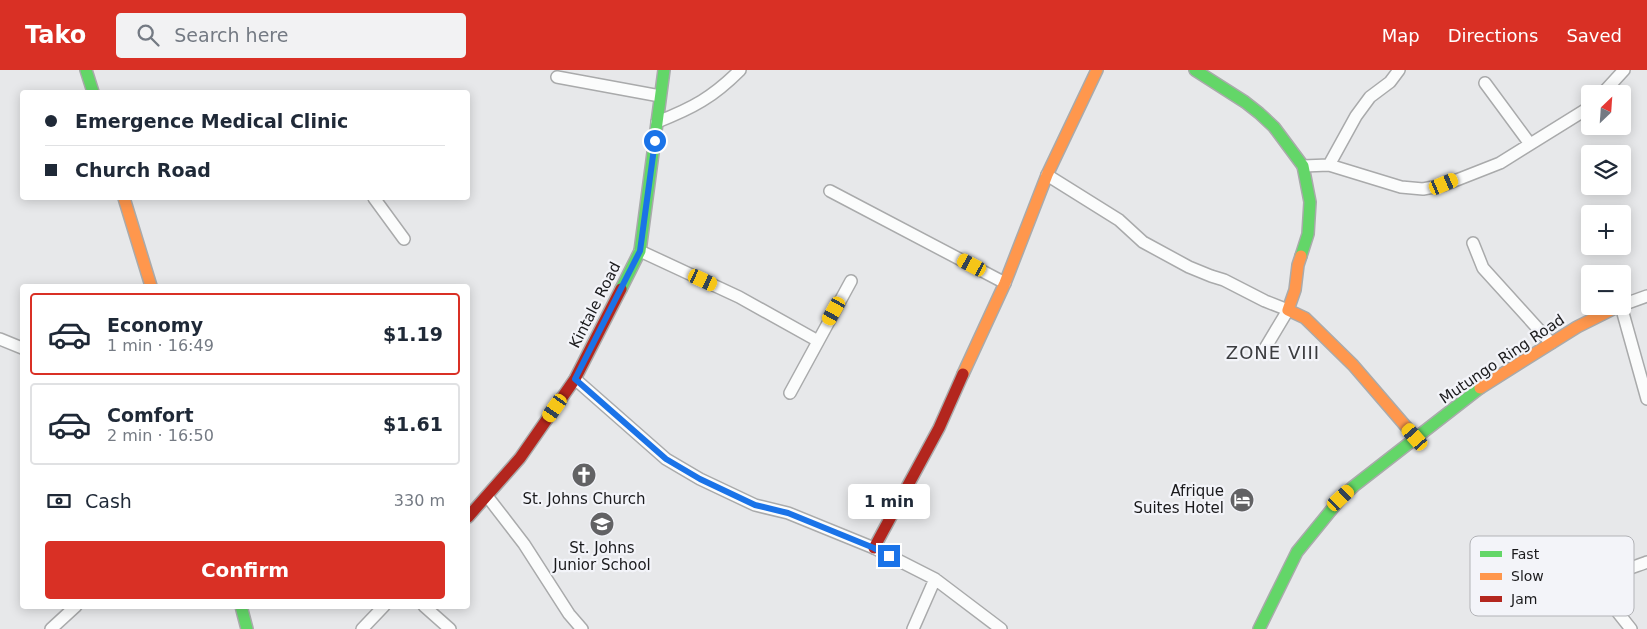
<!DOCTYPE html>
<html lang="en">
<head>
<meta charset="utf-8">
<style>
	:root { --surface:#fff; --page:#f2f2f3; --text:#1f2937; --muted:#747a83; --line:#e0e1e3; --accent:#d93025 }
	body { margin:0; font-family:"DejaVu Sans",sans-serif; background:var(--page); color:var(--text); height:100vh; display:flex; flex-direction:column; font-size:19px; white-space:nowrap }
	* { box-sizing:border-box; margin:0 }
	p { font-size:16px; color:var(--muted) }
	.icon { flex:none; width:28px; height:28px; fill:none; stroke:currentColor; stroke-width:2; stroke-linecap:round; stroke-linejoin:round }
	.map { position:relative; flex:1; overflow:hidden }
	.panel { position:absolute; left:20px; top:214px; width:450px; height:325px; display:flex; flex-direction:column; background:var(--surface); border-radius:5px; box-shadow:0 2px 12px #0003 }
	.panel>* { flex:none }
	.hud { position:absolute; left:20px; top:20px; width:450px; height:110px; border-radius:5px; box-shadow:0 2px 12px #0003; display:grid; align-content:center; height:110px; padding:0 25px; background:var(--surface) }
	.needle { width:32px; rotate:25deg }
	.fabs { position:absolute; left:1581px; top:15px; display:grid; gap:10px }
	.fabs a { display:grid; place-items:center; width:50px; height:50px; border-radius:5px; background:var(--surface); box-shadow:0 2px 12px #0003; font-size:25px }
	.end { position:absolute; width:22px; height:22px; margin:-11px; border:6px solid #1a73e8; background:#fff; box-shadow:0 0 0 2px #fff }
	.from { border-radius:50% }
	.bubble { position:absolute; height:35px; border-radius:5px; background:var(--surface); box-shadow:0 2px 12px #0003; font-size:16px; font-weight:600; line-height:35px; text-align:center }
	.car { position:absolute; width:15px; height:30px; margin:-15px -8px; border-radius:6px; box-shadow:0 0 4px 1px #0007; background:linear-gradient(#f5c518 24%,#345 0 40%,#f5c518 0 76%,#345 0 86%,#f5c518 0) }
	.hud b { display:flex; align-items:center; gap:18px; height:48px; font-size:19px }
	.hud b+b { border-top:1px solid var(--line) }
	.hud i { width:12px; height:12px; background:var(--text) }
	ul { padding:9px 0 0; list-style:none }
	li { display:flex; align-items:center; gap:15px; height:82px; margin:0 10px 8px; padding:0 15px; border:2px solid var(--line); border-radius:5px }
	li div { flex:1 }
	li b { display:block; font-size:19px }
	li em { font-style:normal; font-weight:600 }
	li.current { border-color:var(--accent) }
	li>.icon { width:45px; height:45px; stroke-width:1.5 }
	.pay { display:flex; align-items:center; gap:12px; height:55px; padding:0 25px; font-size:19px }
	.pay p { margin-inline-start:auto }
	.cta { display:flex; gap:10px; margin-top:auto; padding:10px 25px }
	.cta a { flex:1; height:58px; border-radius:5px; background:var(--accent); color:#fff; font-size:20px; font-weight:600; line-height:58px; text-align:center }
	header { display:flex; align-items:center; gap:30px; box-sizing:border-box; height:70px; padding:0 25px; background:var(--accent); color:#fff }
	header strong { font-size:24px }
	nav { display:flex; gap:28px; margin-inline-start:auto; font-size:18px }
	.search { width:350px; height:45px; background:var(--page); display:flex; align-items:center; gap:12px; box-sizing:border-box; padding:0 18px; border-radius:5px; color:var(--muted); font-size:19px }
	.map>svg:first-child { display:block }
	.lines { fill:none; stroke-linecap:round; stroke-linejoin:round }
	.street-casing { stroke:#a9aaab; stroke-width:14 }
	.fast-casing { stroke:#a9aaab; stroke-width:14 }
	.slow-casing { stroke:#a9aaab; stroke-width:14 }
	.jam-casing { stroke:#a9aaab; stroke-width:14 }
	.street { stroke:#fbfcfc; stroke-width:11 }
	.fast { stroke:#63d668; stroke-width:11 }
	.slow { stroke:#ff974d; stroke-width:11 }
	.jam { stroke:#b3261e; stroke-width:11 }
	.route { stroke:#1a73e8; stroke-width:6 }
	.labels { text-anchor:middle; stroke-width:4.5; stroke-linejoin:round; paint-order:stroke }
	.street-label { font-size:15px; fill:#1a1a1c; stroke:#f3f4f9 }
	.poi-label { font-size:15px; fill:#1a1a1c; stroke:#f3f4f9 }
	.quarter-label { font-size:18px; letter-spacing:1px; fill:#3b3c3f; stroke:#f3f4f9 }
	.key { fill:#f3f4f9; stroke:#b2b3b7; stroke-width:1 }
	.key-label { font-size:14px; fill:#1a1a1c }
</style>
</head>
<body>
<header>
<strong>Tako</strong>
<div class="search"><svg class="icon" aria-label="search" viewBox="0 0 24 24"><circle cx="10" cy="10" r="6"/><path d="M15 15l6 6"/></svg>Search here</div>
<nav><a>Map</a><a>Directions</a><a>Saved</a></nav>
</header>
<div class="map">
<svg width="1647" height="559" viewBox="0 0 1647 559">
	<rect width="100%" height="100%" fill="#e7e8ea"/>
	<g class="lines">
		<defs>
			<path id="street" d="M557 7 660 26
				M1485 13 1530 74
				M1602 24 1624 0
				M657 52C693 38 713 27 740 0
				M1329 95 1356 46 1370 27 1390 12 1399 0
				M1303 96 1329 95 1401 117 1423 119 1444 115 1500 93 1590 37
				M1047 105 1119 150 1143 172 1189 197 1211 206 1224 210 1265 231 1288 240 1264 280
				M830 121 1005 213
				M374 128 404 169
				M1473 173 1483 198 1551 273
				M640 181 739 227 818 271
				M1622 235 1647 226
				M1621 236 1647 329
				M0 269 22 278
				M575 309 666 389 700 409 755 435 788 443 874 478 935 509 1001 559
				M790 323 851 211
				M487 426 524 474 569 544 582 559
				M424 536 450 559
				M51 559 76 536
				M362 559 384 536
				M913 559 935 509
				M1631 559 1608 530 1603 519C1607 503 1633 498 1647 492"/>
			<path id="fast" d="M86 0 93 22
				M1195 0 1245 32 1259 43 1274 57 1303 96 1310 132 1308 164 1301 186
				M621 219 640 181 664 0
				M241 536 247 559
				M1259 559 1297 482 1341 428 1354 416 1480 318"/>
			<path id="slow" d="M124 128 151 216
				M1301 186 1298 195 1295 220 1288 240 1305 248 1353 295 1415 367
				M963 304 1005 213 1047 105 1097 0
				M1480 318 1577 257 1619 236"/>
			<path id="jam" d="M468 447 520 388 575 309 621 219
				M874 478 939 358 963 304"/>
		</defs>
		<use href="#street" class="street-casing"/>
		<use href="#fast" class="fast-casing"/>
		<use href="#slow" class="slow-casing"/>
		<use href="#jam" class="jam-casing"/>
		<use href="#street" class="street"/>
		<use href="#fast" class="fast"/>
		<use href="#slow" class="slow"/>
		<use href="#jam" class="jam"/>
	</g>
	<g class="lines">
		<path class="route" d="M655 71 640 181 575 309 666 389 700 409 755 435 788 443 874 478 889 486"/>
	</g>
	<defs>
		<symbol id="church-disc" viewBox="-11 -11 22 22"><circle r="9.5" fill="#626264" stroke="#f3f4f9"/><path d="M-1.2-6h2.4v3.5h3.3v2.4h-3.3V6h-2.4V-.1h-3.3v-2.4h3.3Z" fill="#fff"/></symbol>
		<symbol id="hotel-disc" viewBox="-11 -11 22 22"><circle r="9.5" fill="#626264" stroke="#f3f4f9"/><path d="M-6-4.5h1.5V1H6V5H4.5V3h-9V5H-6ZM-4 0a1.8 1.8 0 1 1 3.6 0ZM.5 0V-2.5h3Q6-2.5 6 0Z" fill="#fff"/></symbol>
		<symbol id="school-disc" viewBox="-11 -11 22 22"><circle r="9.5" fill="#626264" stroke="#f3f4f9"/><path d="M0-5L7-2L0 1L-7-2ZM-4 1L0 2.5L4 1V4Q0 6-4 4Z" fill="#fff"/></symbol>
	</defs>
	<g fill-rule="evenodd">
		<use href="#church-disc" x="570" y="391" width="28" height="28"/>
		<use href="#hotel-disc" x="1228" y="416" width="28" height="28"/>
		<use href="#school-disc" x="588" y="440" width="28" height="28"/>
	</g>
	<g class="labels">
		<g class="street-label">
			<text transform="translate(595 235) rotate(-63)" y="5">Kintale Road</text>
			<text transform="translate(1502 289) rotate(-34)" y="5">Mutungo Ring Road</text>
		</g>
		<g class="poi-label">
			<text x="1224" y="426" text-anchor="end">Afrique<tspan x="1224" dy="17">Suites Hotel</tspan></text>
			<text x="584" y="434">St. Johns Church</text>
			<text x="602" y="483">St. Johns<tspan x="602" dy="17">Junior School</tspan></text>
		</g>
		<g class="quarter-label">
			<text x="1273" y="289">ZONE VIII</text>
		</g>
	</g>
	<rect x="1470" y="466" width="164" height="80" rx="8" class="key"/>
	<rect x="1480" y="481" width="22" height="6" fill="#63d668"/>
	<rect x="1480" y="503" width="22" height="7" fill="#ff974d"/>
	<rect x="1480" y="526" width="22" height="6" fill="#b3261e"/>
	<g class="key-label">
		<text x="1511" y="489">Fast</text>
		<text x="1511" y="511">Slow</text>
		<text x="1511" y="534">Jam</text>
	</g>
</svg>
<div class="fabs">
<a><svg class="needle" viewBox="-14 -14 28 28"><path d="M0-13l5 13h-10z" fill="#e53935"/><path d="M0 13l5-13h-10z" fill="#747a83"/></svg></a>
<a><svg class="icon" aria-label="layers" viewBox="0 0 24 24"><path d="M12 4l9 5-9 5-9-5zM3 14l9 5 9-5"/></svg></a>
<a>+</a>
<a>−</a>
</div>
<i class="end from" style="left:655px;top:71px"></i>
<i class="end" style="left:889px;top:486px"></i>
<div class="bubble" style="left:848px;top:414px;width:82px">1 min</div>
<i class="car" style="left:1444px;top:114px;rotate:67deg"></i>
<i class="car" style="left:972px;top:195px;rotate:298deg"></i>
<i class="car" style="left:703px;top:210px;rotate:115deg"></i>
<i class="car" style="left:834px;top:241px;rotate:209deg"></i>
<i class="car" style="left:555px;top:338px;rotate:215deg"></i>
<i class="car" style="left:1415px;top:367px;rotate:319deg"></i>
<i class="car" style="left:1341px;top:428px;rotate:47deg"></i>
<div class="hud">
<b><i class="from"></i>Emergence Medical Clinic</b>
<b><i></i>Church Road</b>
</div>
<section class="panel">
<ul>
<li class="current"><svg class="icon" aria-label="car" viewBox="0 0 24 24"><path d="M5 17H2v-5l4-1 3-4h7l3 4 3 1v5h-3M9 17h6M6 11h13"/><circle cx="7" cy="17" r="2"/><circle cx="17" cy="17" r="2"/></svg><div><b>Economy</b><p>1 min · 16:49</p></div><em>$1.19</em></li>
<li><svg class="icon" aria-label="car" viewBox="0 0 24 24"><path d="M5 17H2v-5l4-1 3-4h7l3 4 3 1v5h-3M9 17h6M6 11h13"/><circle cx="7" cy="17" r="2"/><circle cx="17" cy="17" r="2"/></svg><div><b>Comfort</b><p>2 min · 16:50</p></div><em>$1.61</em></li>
</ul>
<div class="pay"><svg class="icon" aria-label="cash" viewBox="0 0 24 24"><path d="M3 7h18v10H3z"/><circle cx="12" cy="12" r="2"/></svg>Cash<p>330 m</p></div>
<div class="cta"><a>Confirm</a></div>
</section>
</div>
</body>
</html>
